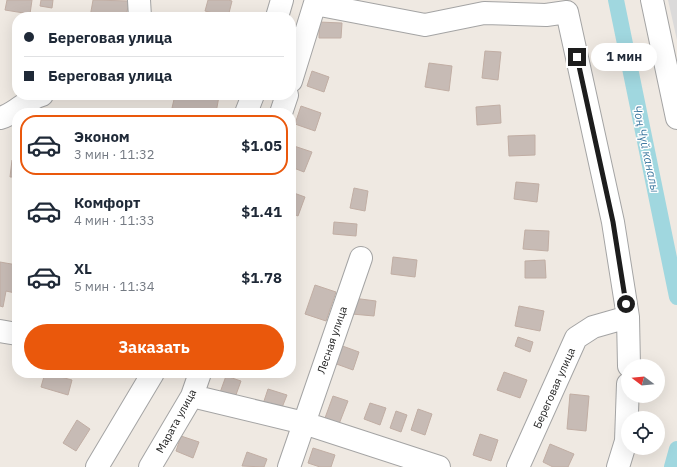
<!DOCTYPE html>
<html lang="ru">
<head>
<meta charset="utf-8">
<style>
	:root { --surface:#fff; --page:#f6f6f7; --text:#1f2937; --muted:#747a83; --line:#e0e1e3; --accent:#ea580c }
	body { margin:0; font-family:"IBM Plex Sans",sans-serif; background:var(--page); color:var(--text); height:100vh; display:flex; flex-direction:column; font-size:15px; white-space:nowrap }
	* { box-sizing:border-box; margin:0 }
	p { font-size:13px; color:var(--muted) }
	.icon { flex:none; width:22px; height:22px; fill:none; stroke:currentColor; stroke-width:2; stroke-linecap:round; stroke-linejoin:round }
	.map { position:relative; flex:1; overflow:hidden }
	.drawer { position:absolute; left:12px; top:108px; width:284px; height:270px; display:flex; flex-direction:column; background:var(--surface); border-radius:16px; box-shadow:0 4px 16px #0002 }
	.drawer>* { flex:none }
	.top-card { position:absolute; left:12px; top:12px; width:284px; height:88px; border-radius:16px; box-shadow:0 4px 16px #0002; display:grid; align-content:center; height:88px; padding:0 12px; background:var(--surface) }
	.needle { width:26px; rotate:286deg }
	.fabs { position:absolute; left:621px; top:359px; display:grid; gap:8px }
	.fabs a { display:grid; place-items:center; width:44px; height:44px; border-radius:50%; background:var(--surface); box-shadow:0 4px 16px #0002; font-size:20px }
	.end { position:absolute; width:18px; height:18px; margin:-9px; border:5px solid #1d1d1d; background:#fff; box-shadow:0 0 0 2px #fff }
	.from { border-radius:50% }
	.bubble { position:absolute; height:28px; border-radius:14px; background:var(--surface); box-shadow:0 4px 16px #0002; font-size:13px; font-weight:700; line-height:28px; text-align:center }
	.top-card b { display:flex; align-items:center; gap:14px; height:38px; font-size:15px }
	.top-card b+b { border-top:1px solid var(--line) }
	.top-card i { width:10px; height:10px; background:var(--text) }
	ul { padding:7px 0 0; list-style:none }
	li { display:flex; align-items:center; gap:12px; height:60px; margin:0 8px 6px; padding:0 4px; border:2px solid transparent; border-radius:16px }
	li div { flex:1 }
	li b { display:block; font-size:15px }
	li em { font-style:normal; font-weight:700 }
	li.on { border-color:var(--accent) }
	li>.icon { width:36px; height:36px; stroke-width:1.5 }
	.cta { display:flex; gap:8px; margin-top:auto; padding:8px 12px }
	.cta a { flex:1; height:46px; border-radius:24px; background:var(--accent); color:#fff; font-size:16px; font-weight:700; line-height:46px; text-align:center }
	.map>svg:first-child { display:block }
	.residential { fill:#dbdada }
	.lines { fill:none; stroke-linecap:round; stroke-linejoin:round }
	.canal { stroke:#a0d7df; stroke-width:16 }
	.building { fill:#c7bbb5; stroke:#c1aea4 }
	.minor-casing { stroke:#a4a4a4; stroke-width:24 }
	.minor { stroke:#fff; stroke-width:22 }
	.route { stroke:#1d1d1d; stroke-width:5 }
	.labels { text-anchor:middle; stroke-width:3; stroke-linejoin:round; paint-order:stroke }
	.street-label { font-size:11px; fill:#1d1d1d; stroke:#fff }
	.water-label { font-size:12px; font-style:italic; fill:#407aa1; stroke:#fff }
</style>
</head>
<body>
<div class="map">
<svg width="677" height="467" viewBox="0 0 677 467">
	<rect width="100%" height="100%" fill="#efe9e2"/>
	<path class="residential" d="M668 0H677V40Z"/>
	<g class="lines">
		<path class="canal" d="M616 0 677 297
			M672 467 677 449"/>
	</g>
	<path class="building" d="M7 0H32L30 14 5 10Z
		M41 0H53L52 8 40 6Z
		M93 0 129 1 126 17H90Z
		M208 0H228L232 1 228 17 205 11Z
		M319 22 342 23 341 38H319Z
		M485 51 501 52 498 80 482 78Z
		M429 63 452 66 449 91 425 87Z
		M312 71 329 77 324 92 307 86Z
		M175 95 219 96 216 113H196L172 108Z
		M500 105 501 123 477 125 476 107Z
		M301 106 321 113 315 131 295 124Z
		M535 135V155L509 156 508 136Z
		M294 146 312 152 304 172 291 167V155Z
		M12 160H17V177H10Z
		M516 182 539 184 537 202 514 199Z
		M354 188 368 191 365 211 350 208Z
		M291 192 305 197 298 216 291 213Z
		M334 222 357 224 356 236 333 234Z
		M525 230 549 231 548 251 523 249Z
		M393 257 417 260 415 277 391 274Z
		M545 260 546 278H525V261Z
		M0 262 17 265V281L15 293 6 291 3 307 0 306Z
		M315 285 336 292 326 321 305 314Z
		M353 298 376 301 374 316 352 314Z
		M519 306 544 311 540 331 515 326Z
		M518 337 533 342 530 352 515 346Z
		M337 344 359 352 353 370 331 362Z
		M504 372 527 380 520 398 497 390Z
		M45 373 72 380 68 395 41 387Z
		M226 376 241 381 233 403 218 398Z
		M268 389 287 395 281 410 263 404Z
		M570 394 589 396 586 431 567 429Z
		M333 396 348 401 339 424 325 418Z
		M370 403 386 408 380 425 364 419Z
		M418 409 432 414 425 435 411 430Z
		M396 411 407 415 401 432 390 428Z
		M77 420 90 429 76 451 63 443Z
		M480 434 498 440 491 461 473 455Z
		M181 436 199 442 193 458 176 451Z
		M550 444 574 454 568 467H553L543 462Z
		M313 448 335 455 331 467H320L308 463Z
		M247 452 267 459 264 467 242 466Z"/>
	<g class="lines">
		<defs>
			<path id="minor" d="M139 0 140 17
				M652 0 677 118
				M315 4 425 25 484 13 546 15 567 12 613 222 628 317 629 366
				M277 17 282 0
				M291 81 316 0
				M246 113 253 95
				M281 113 287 95
				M0 118C16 114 25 100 42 95
				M0 331 17 334
				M192 396 304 423 439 467
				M97 467 153 373
				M150 467 192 396 200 373
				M289 467 361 258
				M518 467 576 338 593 327 628 317
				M618 467 626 441 628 384"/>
		</defs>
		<use href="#minor" class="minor-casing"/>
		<use href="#minor" class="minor"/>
	</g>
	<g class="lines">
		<path class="route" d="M577 57 613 222 626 304"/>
	</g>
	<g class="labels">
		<g class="street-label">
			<text transform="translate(332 340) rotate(-71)" y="4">Лесная улица</text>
			<text transform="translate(554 388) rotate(-66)" y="4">Береговая улица</text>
			<text transform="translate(176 421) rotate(-61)" y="4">Марата улица</text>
		</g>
		<g class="water-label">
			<text transform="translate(646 149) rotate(78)" y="4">Чоң Чүй каналы</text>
		</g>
	</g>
</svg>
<div class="fabs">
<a><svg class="needle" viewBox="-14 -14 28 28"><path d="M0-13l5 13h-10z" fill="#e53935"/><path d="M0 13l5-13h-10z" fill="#747a83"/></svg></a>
<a><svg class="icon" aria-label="locate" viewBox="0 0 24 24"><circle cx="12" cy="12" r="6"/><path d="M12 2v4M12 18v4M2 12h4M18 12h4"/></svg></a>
</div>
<i class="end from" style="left:626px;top:304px"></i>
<i class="end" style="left:577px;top:57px"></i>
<div class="bubble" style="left:591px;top:43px;width:66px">1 мин</div>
<div class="top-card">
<b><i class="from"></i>Береговая улица</b>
<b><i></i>Береговая улица</b>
</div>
<section class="drawer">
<ul>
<li class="on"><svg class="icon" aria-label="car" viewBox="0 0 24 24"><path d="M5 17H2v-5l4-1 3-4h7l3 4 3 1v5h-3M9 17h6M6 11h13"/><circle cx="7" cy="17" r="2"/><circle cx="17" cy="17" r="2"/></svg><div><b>Эконом</b><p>3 мин · 11:32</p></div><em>$1.05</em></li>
<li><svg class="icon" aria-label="car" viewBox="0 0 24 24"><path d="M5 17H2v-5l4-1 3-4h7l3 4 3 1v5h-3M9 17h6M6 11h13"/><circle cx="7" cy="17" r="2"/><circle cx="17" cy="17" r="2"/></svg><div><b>Комфорт</b><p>4 мин · 11:33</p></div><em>$1.41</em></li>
<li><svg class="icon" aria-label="car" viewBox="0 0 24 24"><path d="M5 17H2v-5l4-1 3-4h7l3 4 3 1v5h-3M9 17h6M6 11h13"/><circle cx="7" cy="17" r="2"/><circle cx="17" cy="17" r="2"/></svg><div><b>XL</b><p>5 мин · 11:34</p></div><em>$1.78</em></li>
</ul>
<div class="cta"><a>Заказать</a></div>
</section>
</div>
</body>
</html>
